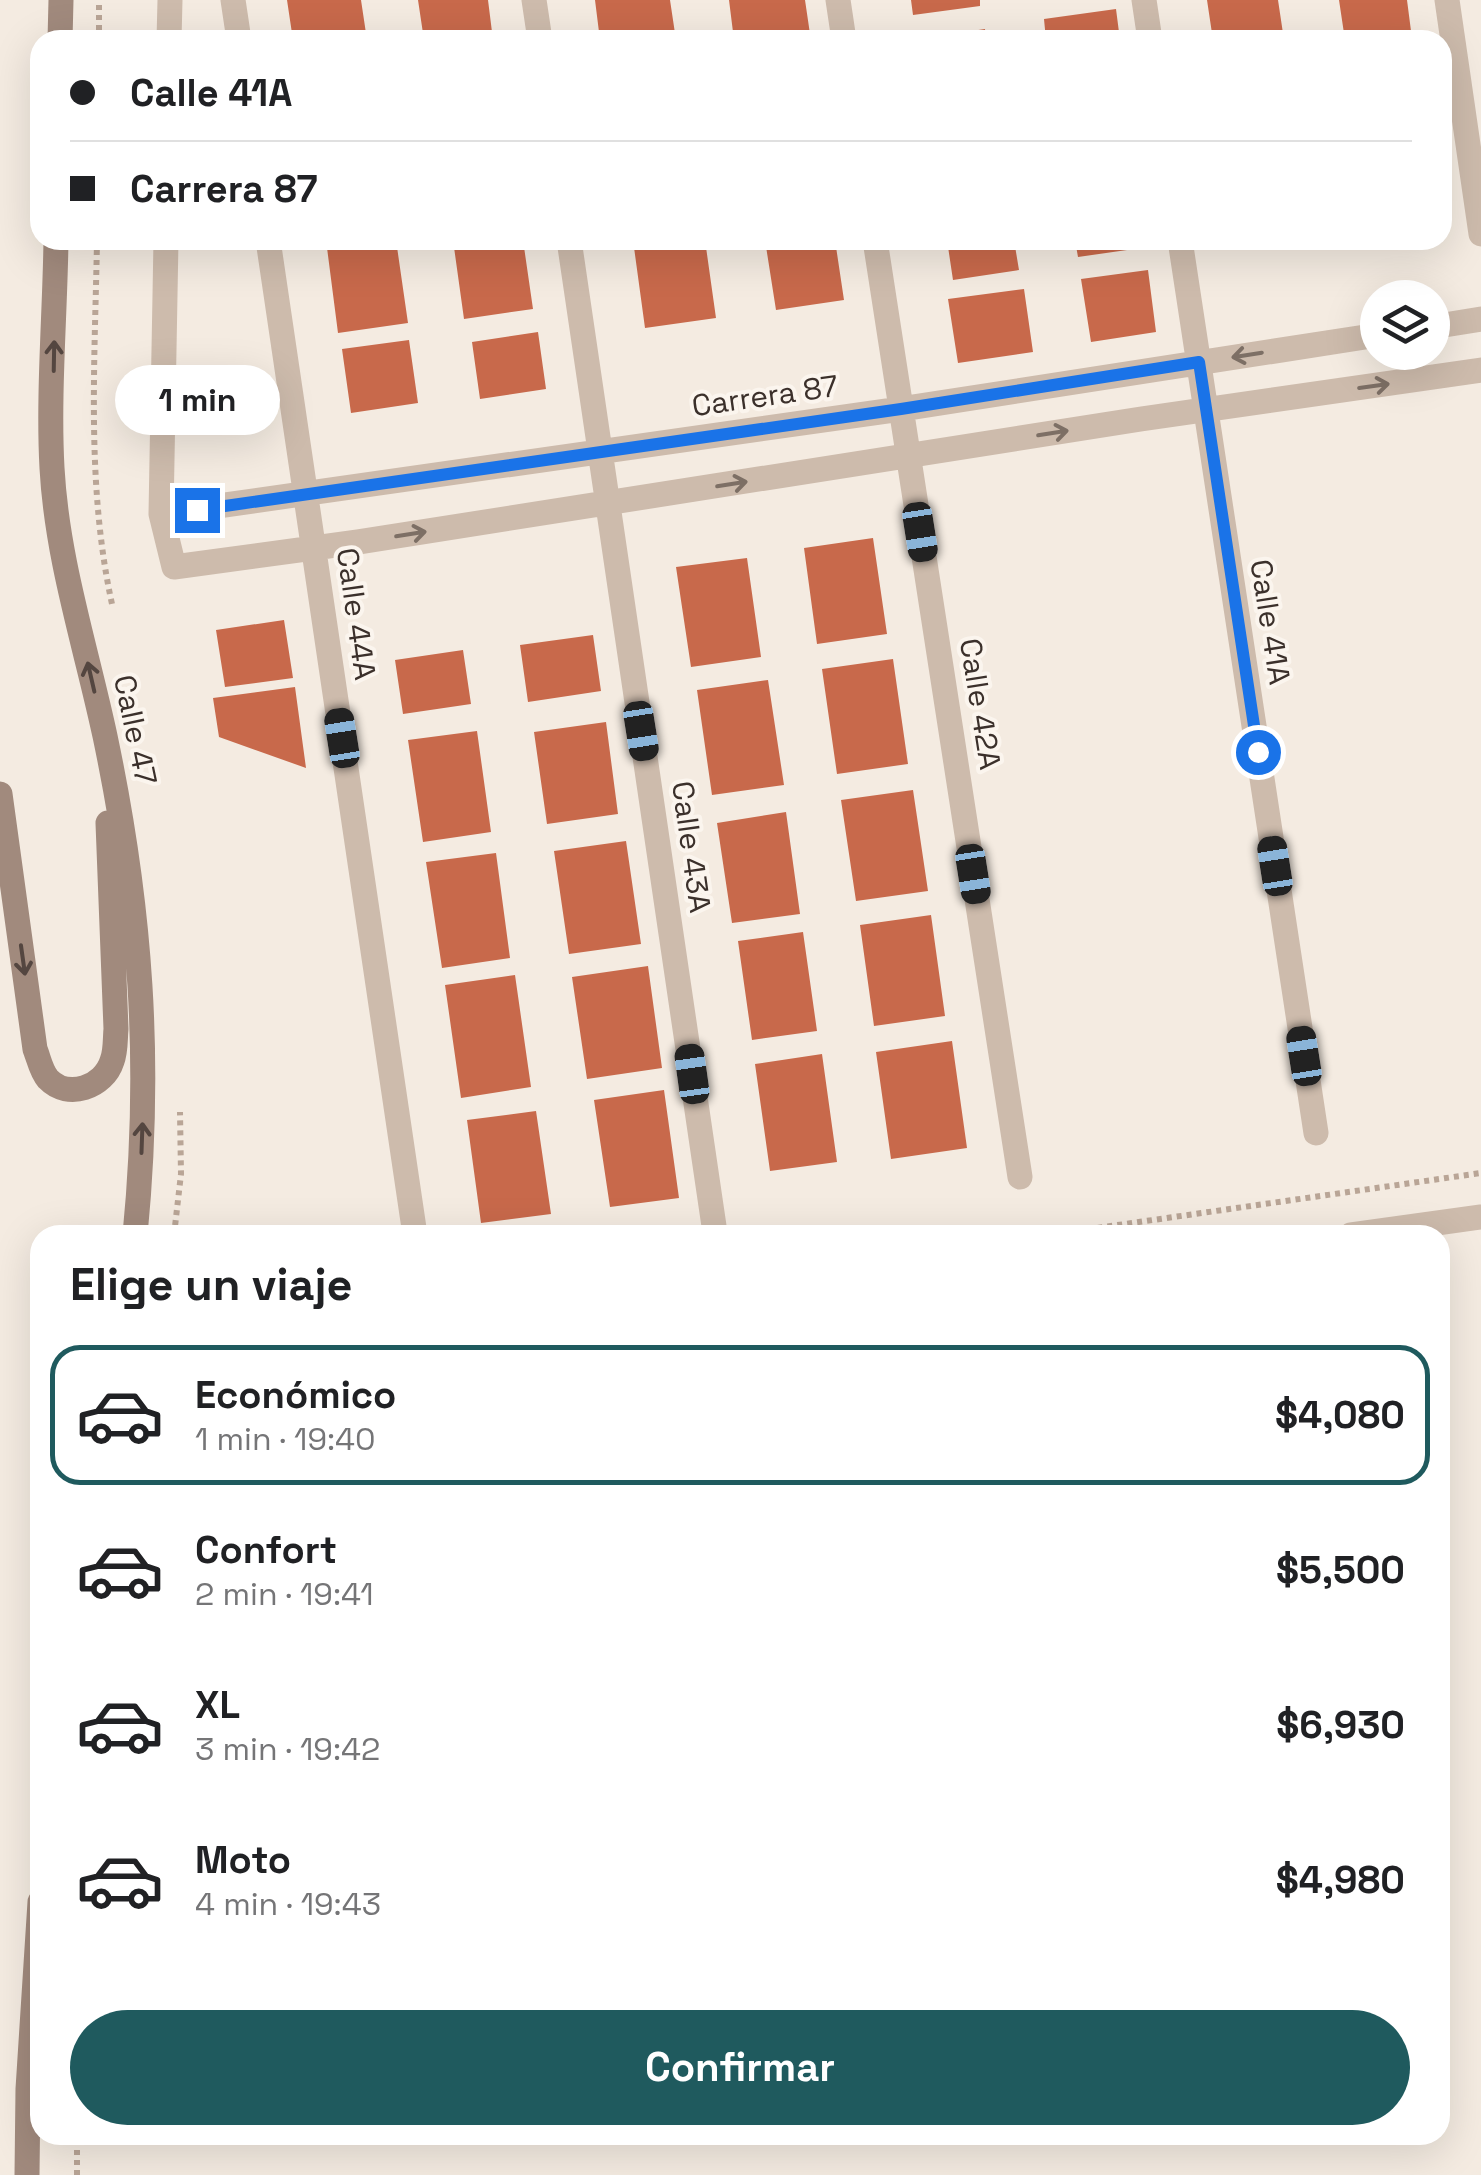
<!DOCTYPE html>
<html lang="es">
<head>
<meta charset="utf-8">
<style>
	:root { --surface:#fff; --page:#f6f6f6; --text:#202124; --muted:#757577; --line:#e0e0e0; --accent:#1f5a5e }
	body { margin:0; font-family:"Space Grotesk",sans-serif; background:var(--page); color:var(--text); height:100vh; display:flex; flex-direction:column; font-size:38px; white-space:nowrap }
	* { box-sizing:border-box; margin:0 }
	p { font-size:32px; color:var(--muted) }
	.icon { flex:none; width:55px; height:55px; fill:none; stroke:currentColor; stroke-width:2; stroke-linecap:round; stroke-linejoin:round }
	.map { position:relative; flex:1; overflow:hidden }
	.drawer { position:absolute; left:30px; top:1225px; width:1420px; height:920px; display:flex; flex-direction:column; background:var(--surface); border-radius:30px; box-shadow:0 10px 40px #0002 }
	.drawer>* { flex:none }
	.hud { position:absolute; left:30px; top:30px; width:1422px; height:220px; border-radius:30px; box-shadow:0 10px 40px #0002; display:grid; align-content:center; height:220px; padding:0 40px; background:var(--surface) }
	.controls { position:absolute; left:1360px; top:280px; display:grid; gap:20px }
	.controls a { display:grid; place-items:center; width:90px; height:90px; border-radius:50%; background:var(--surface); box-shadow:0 10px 40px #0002; font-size:50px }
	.end { position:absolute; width:45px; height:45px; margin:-22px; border:12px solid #1a73e8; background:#fff; box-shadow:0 0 0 5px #fff }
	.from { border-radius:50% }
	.bubble { position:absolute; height:70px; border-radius:35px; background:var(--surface); box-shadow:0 10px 40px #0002; font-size:32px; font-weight:800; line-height:70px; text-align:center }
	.car { position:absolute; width:30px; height:60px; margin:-30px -15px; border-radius:12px; box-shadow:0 0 8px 2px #0007; background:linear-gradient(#222 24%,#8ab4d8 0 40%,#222 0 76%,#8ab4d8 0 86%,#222 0) }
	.hud b { display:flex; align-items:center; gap:35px; height:95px; font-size:38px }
	.hud b+b { border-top:2px solid var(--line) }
	.hud i { width:25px; height:25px; background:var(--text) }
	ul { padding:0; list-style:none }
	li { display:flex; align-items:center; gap:30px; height:140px; margin:0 20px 15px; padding:0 20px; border:5px solid transparent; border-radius:30px }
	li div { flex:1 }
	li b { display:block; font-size:38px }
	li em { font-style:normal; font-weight:800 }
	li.on { border-color:var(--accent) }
	li>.icon { width:90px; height:90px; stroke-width:1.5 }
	h2 { padding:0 40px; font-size:45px; line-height:120px }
	.action { display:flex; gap:20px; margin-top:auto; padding:20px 40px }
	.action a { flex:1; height:115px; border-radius:60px; background:var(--accent); color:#fff; font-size:40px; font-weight:800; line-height:115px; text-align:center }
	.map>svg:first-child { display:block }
	.building { fill:#c8694b }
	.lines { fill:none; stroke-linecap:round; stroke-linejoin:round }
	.path { stroke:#b9a596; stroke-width:6; stroke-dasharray:5 5; stroke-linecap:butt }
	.street { stroke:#cdbbac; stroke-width:25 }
	.secondary { stroke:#a18a7d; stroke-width:25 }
	.oneway { stroke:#7d6f65 }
	.oneway2 { stroke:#544640 }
	.route { stroke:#1a73e8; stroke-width:12 }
	.labels { text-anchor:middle; stroke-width:8; stroke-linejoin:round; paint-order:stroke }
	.street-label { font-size:30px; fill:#3b302b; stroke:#fbf5ee }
</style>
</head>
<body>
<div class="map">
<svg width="1481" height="2175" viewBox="0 0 1481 2175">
	<rect width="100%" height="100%" fill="#f4ebe1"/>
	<path class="building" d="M287 0H361L367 40H293Z
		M418 0H488L493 40H424Z
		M595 0H670L676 40H600Z
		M729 0H805L810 34 767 40H734Z
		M911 0H980V6L913 15Z
		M1207 0H1278L1284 40H1213Z
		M1339 0H1407L1411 31 1345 40Z
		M1116 9 1120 40H1046L1044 19Z
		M985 29 986 40H925V38Z
		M326 240H396L408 323 338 333Z
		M453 240H523L533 309 464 319Z
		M633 240H705L716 318 645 328Z
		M765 240H835L844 300 776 310Z
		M947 240H1014L1019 270 953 280Z
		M1075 240H1147L1148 247 1078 257Z
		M1148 270 1156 332 1091 342 1081 279Z
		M1024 289 1033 352 958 363 948 299Z
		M538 332 546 389 480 399 472 342Z
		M409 340 418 403 351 413 342 349Z
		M873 538 887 634 817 644 804 548Z
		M747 558 761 657 691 667 676 567Z
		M284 620 293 678 225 687 216 630Z
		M593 635 601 691 528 702 520 645Z
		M463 650 471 704 403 714 395 660Z
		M893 659 908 764 837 774 822 669Z
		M768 680 784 785 712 795 697 690Z
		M295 687 306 768 219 737 213 698Z
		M606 722 618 814 547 824 534 732Z
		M477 731 491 832 423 842 408 740Z
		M913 790 928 891 856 901 841 800Z
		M786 812 800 914 732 923 717 823Z
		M626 841 641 944 569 954 554 851Z
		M496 853 510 958 442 968 426 862Z
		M931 915 945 1016 874 1026 860 925Z
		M803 932 817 1031 752 1040 738 941Z
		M648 966 662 1068 587 1079 572 977Z
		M515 975 531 1087 461 1098 445 985Z
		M952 1041 967 1148 891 1159 876 1052Z
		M822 1054 837 1162 770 1171 755 1064Z
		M664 1090 679 1198 610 1207 594 1100Z
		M536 1111 551 1214 481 1223 467 1120Z"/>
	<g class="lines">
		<path class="path" d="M99 40V0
			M97 240C95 362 86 485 112 604
			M174 1235 181 1174 180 1112
			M1048 1235 1481 1173
			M77 2175V2135"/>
		<path class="street" d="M233 0 239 40
			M534 0 540 40
			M838 0 844 40
			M1144 0 1150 40
			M1447 0 1481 234
			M169 40 170 0
			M166 240 161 514 174 567 358 542 1141 419 1481 370
			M268 240 415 1235
			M569 240 714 1226
			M875 240 1020 1177
			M1180 240 1316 1133
			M1432 327 1481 319
			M161 514 901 409 1378 335
			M1351 1235 1481 1217"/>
		<path class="secondary" d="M60 40 61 0
			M56 240C55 314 48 395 52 468 57 560 86 647 105 736 141 907 152 1062 135 1235
			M0 794 35 1049C39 1059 41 1071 48 1079 68 1100 104 1087 112 1061 116 1051 115 1038 116 1029L108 823
			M27 2175 28 2089 40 1902"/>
	</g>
	<defs><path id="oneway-shaft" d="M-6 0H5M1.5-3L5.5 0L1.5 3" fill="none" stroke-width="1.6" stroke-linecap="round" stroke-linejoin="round" transform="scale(2.5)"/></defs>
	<g class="oneway">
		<use href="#oneway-shaft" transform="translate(1247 355) rotate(171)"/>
		<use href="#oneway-shaft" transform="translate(1374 386) rotate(-8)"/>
		<use href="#oneway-shaft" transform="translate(1053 433) rotate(-9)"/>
		<use href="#oneway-shaft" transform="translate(732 484) rotate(-9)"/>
		<use href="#oneway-shaft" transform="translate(411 534) rotate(-9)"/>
	</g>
	<g class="oneway2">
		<use href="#oneway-shaft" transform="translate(54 356) rotate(-89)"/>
		<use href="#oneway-shaft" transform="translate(91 677) rotate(-103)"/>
		<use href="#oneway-shaft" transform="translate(23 960) rotate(82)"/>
		<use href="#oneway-shaft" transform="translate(142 1138) rotate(-88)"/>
	</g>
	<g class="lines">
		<path class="route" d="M197 510 901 409 1199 362 1258 752"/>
	</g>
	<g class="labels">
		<g class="street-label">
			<text transform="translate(765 396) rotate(-8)" y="10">Carrera 87</text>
			<text transform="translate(356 614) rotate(82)" y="10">Calle 44A</text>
			<text transform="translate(1270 622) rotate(81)" y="10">Calle 41A</text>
			<text transform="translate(980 704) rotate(81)" y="10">Calle 42A</text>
			<text transform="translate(135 730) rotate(78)" y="10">Calle 47</text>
			<text transform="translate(691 847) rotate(82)" y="10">Calle 43A</text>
		</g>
	</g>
</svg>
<div class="controls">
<a><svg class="icon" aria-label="layers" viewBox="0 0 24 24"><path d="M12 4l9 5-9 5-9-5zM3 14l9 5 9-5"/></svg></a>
</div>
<i class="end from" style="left:1258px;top:752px"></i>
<i class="end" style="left:197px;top:510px"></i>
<div class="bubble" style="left:115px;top:365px;width:165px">1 min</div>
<i class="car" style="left:920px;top:532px;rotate:171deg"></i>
<i class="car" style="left:641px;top:731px;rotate:171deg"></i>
<i class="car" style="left:342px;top:738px;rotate:351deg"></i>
<i class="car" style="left:1275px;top:866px;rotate:351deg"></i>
<i class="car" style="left:973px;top:874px;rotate:171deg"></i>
<i class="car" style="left:1304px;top:1056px;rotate:351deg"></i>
<i class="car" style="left:692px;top:1074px;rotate:352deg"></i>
<div class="hud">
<b><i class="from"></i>Calle 41A</b>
<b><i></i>Carrera 87</b>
</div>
<section class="drawer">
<h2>Elige un viaje</h2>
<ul>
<li class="on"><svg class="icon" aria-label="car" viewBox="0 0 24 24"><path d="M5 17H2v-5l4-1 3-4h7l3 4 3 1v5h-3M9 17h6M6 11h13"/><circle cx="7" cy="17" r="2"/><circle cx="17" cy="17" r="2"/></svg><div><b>Económico</b><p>1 min · 19:40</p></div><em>$4,080</em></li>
<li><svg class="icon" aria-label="car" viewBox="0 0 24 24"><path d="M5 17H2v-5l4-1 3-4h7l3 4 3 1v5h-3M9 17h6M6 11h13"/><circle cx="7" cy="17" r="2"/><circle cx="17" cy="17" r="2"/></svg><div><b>Confort</b><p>2 min · 19:41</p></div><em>$5,500</em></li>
<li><svg class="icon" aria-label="car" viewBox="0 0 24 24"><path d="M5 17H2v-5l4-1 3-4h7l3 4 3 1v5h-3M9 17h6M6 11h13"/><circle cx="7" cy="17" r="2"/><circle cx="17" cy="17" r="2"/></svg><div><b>XL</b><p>3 min · 19:42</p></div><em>$6,930</em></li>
<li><svg class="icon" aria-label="car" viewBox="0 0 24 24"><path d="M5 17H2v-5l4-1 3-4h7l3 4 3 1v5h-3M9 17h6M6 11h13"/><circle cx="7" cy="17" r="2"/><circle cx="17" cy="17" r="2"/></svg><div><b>Moto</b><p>4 min · 19:43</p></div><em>$4,980</em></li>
</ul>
<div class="action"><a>Confirmar</a></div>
</section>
</div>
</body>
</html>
